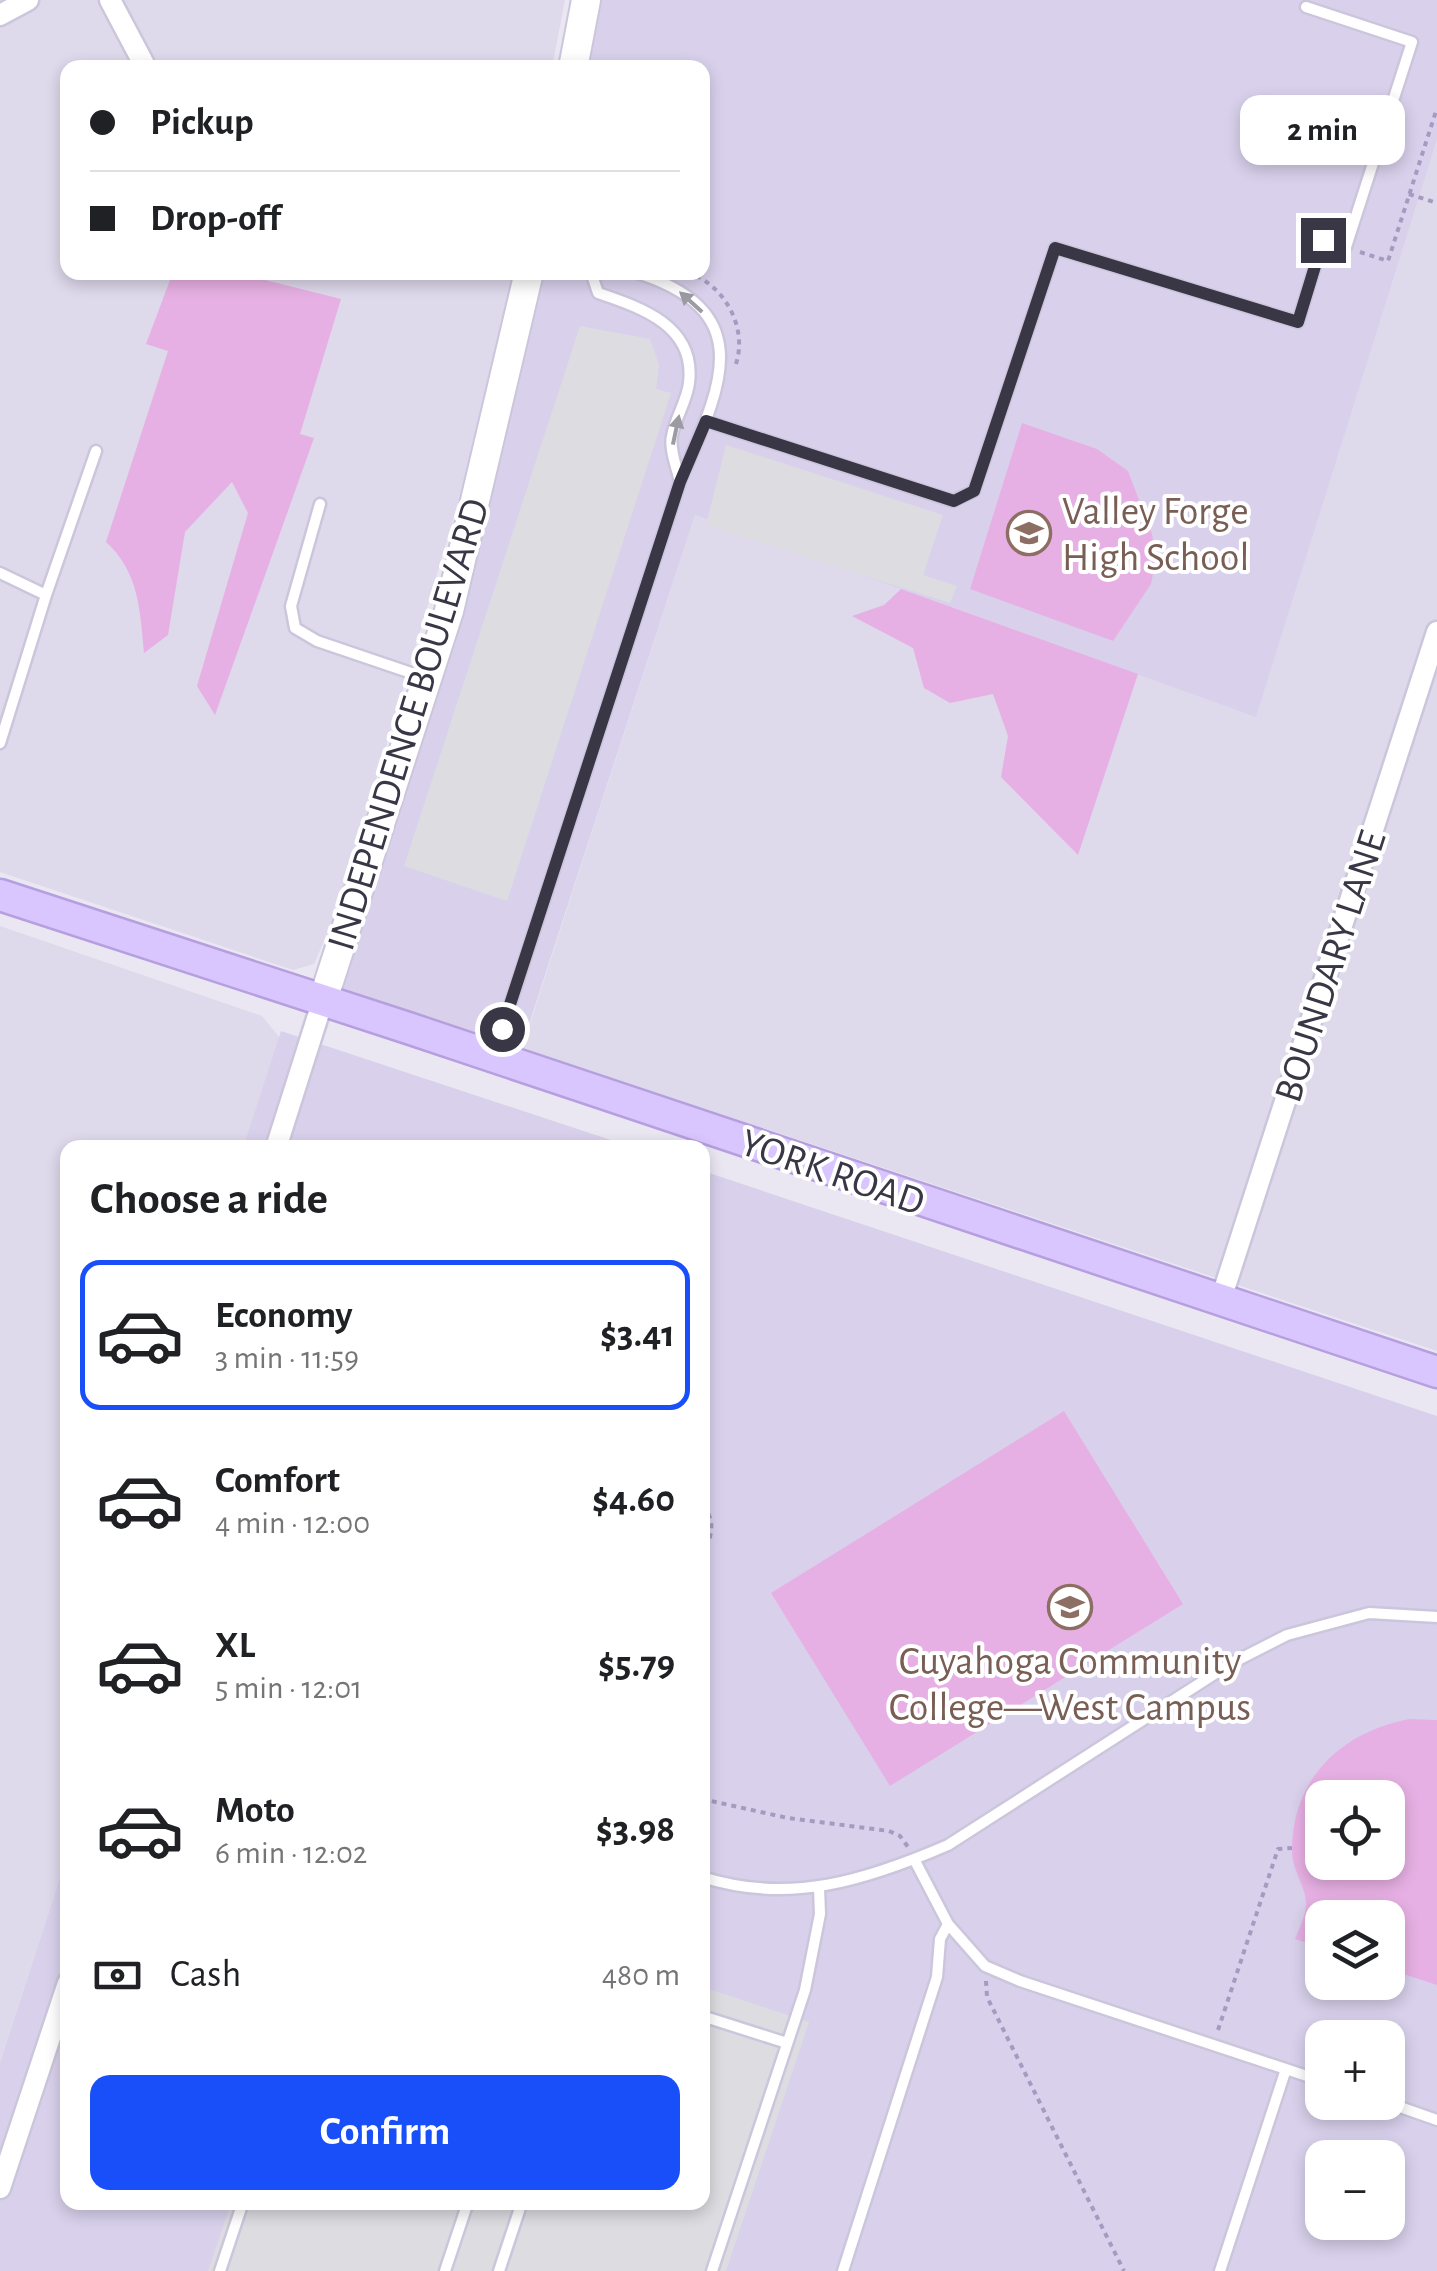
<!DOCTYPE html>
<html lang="en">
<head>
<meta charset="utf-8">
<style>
	:root { --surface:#fff; --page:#f2f2f2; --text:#202124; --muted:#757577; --line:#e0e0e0; --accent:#194ff8 }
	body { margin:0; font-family:"Alegreya Sans",sans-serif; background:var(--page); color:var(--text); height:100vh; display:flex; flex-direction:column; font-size:38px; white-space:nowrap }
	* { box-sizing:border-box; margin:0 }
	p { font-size:32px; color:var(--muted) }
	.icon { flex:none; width:55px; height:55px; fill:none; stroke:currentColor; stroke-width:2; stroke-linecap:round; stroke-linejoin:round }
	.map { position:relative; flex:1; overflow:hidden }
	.drawer { position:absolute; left:60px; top:1140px; width:650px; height:1070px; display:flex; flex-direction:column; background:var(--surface); border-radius:20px; box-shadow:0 5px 15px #0003 }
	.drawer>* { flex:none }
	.banner { position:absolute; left:60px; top:60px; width:650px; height:220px; border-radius:20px; box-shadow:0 5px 15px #0003; display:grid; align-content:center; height:220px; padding:0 30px; background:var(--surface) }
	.tools { position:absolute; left:1305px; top:1780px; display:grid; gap:20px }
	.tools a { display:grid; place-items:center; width:100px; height:100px; border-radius:20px; background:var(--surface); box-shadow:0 5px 15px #0003; font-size:50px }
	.end { position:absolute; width:45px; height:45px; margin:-22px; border:12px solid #393646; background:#fff; box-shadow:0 0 0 5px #fff }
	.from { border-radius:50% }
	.bubble { position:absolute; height:70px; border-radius:20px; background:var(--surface); box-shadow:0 5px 15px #0003; font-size:32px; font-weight:700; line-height:70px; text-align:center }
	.banner b { display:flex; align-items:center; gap:35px; height:95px; font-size:38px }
	.banner b+b { border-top:2px solid var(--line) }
	.banner i { width:25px; height:25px; background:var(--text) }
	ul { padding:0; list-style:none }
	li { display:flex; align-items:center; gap:30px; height:150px; margin:0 20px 15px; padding:0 10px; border:5px solid transparent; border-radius:20px }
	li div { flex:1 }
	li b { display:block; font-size:38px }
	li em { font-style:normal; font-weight:700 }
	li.current { border-color:var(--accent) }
	li>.icon { width:90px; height:90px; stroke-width:1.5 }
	h2 { padding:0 30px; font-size:45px; line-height:120px }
	.pay { display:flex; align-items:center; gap:25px; height:110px; padding:0 30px; font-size:38px }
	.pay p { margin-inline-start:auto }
	.action { display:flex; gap:20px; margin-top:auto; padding:20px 30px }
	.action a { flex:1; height:115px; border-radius:20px; background:var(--accent); color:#fff; font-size:40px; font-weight:700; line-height:115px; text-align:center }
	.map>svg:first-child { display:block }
	.residential { fill:#ded9eb }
	.education { fill:#d9d1ec; fill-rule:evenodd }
	.green { fill:#e7b0e4; fill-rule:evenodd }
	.parking { fill:#dddce1 }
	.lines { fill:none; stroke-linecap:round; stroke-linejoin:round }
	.service-casing { stroke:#ccc6dc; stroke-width:15 }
	.minor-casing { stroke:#ccc6dc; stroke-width:25 }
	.tertiary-casing { stroke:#ccc6dc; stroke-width:32 }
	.secondary-casing { stroke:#b59fdf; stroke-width:35 }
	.path { stroke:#a49bc0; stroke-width:4; stroke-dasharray:5 5; stroke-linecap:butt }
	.service { stroke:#fff; stroke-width:10 }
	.minor { stroke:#fff; stroke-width:20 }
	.tertiary { stroke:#fff; stroke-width:28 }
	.secondary { stroke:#dac6fe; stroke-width:30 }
	.oneway { fill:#9c9aa2 }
	.route { stroke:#393646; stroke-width:12 }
	.labels { text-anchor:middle; stroke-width:8; stroke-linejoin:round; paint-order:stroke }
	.education-label { font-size:40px; fill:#785e54; stroke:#fff; text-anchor:start }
	.street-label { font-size:40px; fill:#393646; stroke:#fff }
</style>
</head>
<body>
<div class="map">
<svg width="1437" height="2271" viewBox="0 0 1437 2271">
	<rect width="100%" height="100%" fill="#eae7f3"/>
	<path class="residential" d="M0 0H565L552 67 68 68V272L513 273 469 466 365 817 332 922 314 964 293 970 0 872Z
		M1437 140V1351L522 1048 695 515 1256 716Z
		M0 926 262 1016 280 1038 244 1147 68 1148 67 1856 0 2061Z"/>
	<path class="education" d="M586 0H1437V140L1256 717 695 515 516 1064 323 1000 449 611 529 273 702 272V68L573 67Z
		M281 1031 632 1147 243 1148Z
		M703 1171 1437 1416V2271H0V2062L67 1856 68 2202H702ZM1322 1798H1388V1862H1322ZM1322 1918H1388V1982H1322ZM1322 2038H1388V2102H1322ZM1322 2158H1388V2222H1322Z"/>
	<path class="green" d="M173 272 237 273 341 299 300 434 314 438 215 715 197 686 248 513 232 482 185 532 168 635 144 653C140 610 139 572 106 542L168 351 146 344Z
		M1022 423 1097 449 1128 471 1152 534 1156 559 1151 584 1113 641 970 589Z
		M901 589 1138 674 1078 855 1001 777 1008 736 993 694 950 703 924 688 913 648 852 616 884 605Z
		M1064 1411 1183 1604 890 1786 771 1593Z
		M1409 1719 1437 1720V1985L1388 1969V1918H1322V1948L1295 1939C1299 1929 1307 1913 1306 1902 1305 1885 1292 1870 1292 1850 1292 1778 1342 1732 1409 1719ZM1322 1798H1388V1862H1322Z"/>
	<path class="parking" d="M580 326 650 339 659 365 656 389 671 393 507 901 404 866Z
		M726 445 943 515 923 575 957 586 950 603 706 525Z
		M703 1987 809 2022 726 2271H208L231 2203 702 2202Z"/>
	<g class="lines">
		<defs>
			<path id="service" d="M634 272C762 311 720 389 680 481
				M706 421 953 501 974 491 1055 248 1298 322 1323 240 1346 247 1412 42 1306 7
				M320 504 291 606 295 628 317 641 426 678
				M0 573 46 595 0 743
				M46 595 96 451
				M495 1051 680 482C677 468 669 449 672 436 675 418 687 401 689 383 696 326 642 308 598 293L591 272
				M914 1859 948 1924 985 1966 1020 1981 1322 2081
				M702 1877C790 1905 867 1880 948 1845L1230 1664 1287 1635 1369 1613 1437 1617
				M702 2016 787 2043
				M1386 2102 1437 2120
				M220 2271 243 2202
				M445 2271 468 2202
				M499 2271 522 2202
				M712 2271 805 1990 820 1914 819 1888
				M843 2271 937 1977 940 1939 948 1924
				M1220 2271 1286 2069"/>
			<path id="minor" d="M110 0 146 68
				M0 15 28 0
				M276 1148 323 1000
				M1221 1299 1437 632
				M0 2188 68 1983"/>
			<path id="tertiary" d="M573 68 586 0
				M323 1000 449 611 529 272"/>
			<path id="secondary" d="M0 895 408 1028 1437 1372"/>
		</defs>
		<use href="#service" class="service-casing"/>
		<use href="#minor" class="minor-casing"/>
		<use href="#tertiary" class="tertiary-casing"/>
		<use href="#secondary" class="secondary-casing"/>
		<path class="path" d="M1409 194 1437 203
			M1360 252 1388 261 1437 108
			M687 272C724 284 748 327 736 364
			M702 1506C719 1521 709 1542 702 1560
			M702 1799 788 1818 889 1831 900 1836 908 1847
			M986 1981 987 1997 1124 2271
			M1218 2030 1278 1849 1292 1848"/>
		<use href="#service" class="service"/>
		<use href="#minor" class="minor"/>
		<use href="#tertiary" class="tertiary"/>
		<use href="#secondary" class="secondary"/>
	</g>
	<defs><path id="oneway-solid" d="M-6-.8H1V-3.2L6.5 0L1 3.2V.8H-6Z" transform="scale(2.5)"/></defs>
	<g class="oneway">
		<use href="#oneway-solid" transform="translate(691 302) rotate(-138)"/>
		<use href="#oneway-solid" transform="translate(676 430) rotate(-78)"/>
	</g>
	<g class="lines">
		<path class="route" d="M502 1029 680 482 706 421 954 501 974 491 1055 248 1298 322 1323 240"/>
	</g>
	<defs>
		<symbol id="school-ring" viewBox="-11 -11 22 22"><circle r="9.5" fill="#fff" stroke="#8d6e63" stroke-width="1.5"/><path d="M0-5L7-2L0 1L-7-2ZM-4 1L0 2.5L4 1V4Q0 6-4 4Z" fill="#8d6e63"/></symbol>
		<symbol id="university-ring" viewBox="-11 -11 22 22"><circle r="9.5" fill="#fff" stroke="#8d6e63" stroke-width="1.5"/><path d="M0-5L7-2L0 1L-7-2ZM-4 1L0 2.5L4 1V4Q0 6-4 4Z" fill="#8d6e63"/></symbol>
	</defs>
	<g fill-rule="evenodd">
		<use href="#school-ring" x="1004" y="508" width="50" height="50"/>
		<use href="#university-ring" x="1045" y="1582" width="50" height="50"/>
	</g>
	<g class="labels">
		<g class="education-label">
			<text x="1062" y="524">Valley Forge<tspan x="1062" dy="46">High School</tspan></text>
			<text x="1070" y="1674" text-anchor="middle">Cuyahoga Community<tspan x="1070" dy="46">College—West Campus</tspan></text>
		</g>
		<g class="street-label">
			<text transform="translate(407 724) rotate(-73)" y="14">INDEPENDENCE BOULEVARD</text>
			<text transform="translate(1329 966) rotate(-72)" y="14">BOUNDARY LANE</text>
			<text transform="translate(833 1171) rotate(19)" y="14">YORK ROAD</text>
		</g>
	</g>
</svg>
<div class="tools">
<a><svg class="icon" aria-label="locate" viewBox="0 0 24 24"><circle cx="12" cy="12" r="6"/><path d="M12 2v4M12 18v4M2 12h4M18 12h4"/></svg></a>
<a><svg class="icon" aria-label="layers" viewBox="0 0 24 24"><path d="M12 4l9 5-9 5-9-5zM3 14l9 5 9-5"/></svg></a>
<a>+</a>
<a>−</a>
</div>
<i class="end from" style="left:502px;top:1029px"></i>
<i class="end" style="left:1323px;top:240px"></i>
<div class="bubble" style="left:1240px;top:95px;width:165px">2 min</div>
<div class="banner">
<b><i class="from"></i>Pickup</b>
<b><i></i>Drop-off</b>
</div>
<section class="drawer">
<h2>Choose a ride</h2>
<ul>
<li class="current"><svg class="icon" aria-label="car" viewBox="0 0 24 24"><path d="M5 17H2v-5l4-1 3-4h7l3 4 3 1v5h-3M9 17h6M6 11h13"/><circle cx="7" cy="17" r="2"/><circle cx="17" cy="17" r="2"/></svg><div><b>Economy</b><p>3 min · 11:59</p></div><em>$3.41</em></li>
<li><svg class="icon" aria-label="car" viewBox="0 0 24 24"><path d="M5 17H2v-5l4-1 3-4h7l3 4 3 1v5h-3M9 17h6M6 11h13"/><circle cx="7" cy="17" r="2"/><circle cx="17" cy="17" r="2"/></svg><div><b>Comfort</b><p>4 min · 12:00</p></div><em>$4.60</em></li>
<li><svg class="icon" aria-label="car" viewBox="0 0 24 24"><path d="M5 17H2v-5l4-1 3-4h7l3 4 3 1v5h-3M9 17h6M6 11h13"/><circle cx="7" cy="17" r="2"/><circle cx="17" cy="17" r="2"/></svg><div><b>XL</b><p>5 min · 12:01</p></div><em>$5.79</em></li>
<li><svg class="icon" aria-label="car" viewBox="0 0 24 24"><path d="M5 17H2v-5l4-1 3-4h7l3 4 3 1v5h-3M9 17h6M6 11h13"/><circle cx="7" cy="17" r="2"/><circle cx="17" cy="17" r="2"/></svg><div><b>Moto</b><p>6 min · 12:02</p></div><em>$3.98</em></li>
</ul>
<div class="pay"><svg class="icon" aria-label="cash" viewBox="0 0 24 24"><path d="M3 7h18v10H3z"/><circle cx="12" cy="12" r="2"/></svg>Cash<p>480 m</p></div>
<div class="action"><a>Confirm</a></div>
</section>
</div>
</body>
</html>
